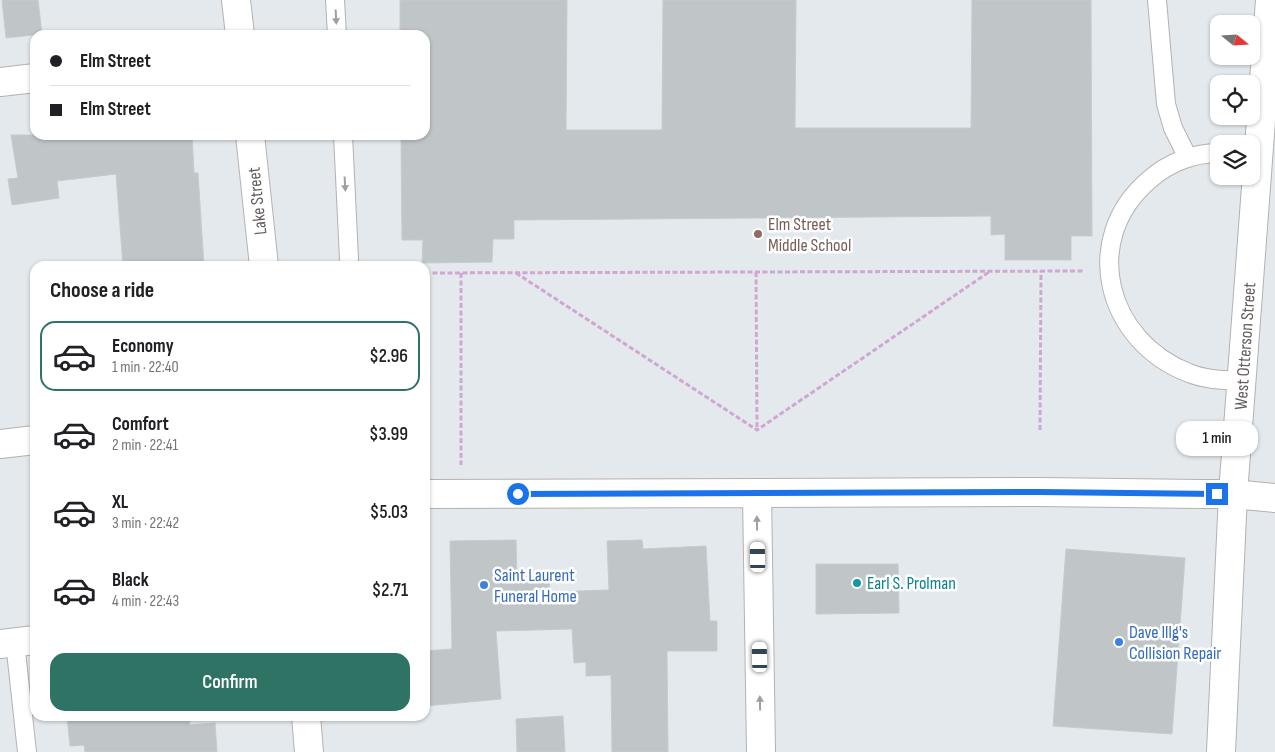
<!DOCTYPE html>
<html lang="en">
<head>
<meta charset="utf-8">
<style>
	:root { --surface:#fff; --page:#f2f2f2; --text:#202124; --muted:#757577; --line:#e0e0e0; --accent:#2e7364 }
	body { margin:0; font-family:"Sofia Sans Condensed",sans-serif; background:var(--page); color:var(--text); height:100vh; display:flex; flex-direction:column; font-size:19px; white-space:nowrap }
	* { box-sizing:border-box; margin:0 }
	p { font-size:16px; color:var(--muted) }
	.icon { flex:none; width:28px; height:28px; fill:none; stroke:currentColor; stroke-width:2; stroke-linecap:round; stroke-linejoin:round }
	.map { position:relative; flex:1; overflow:hidden }
	.sheet { position:absolute; left:30px; top:261px; width:400px; height:460px; display:flex; flex-direction:column; background:var(--surface); border-radius:15px; box-shadow:0 1px 4px #0004 }
	.sheet>* { flex:none }
	.hud { position:absolute; left:30px; top:30px; width:400px; height:110px; border-radius:15px; box-shadow:0 1px 4px #0004; display:grid; align-content:center; height:110px; padding:0 20px; background:var(--surface) }
	.needle { width:32px; rotate:108deg }
	.fabs { position:absolute; left:1210px; top:15px; display:grid; gap:10px }
	.fabs a { display:grid; place-items:center; width:50px; height:50px; border-radius:10px; background:var(--surface); box-shadow:0 1px 4px #0004; font-size:25px }
	.end { position:absolute; width:22px; height:22px; margin:-11px; border:6px solid #1a73e8; background:#fff; box-shadow:0 0 0 2px #fff }
	.from { border-radius:50% }
	.bubble { position:absolute; height:35px; border-radius:15px; background:var(--surface); box-shadow:0 1px 4px #0004; font-size:16px; font-weight:600; line-height:35px; text-align:center }
	.car { position:absolute; width:15px; height:30px; margin:-15px -8px; border-radius:6px; box-shadow:0 0 4px 1px #0007; background:linear-gradient(#fff 24%,#345 0 40%,#fff 0 76%,#345 0 86%,#fff 0) }
	.hud b { display:flex; align-items:center; gap:18px; height:48px; font-size:19px }
	.hud b+b { border-top:1px solid var(--line) }
	.hud i { width:12px; height:12px; background:var(--text) }
	ul { padding:0; list-style:none }
	li { display:flex; align-items:center; gap:15px; height:70px; margin:0 10px 8px; padding:0 10px; border:2px solid transparent; border-radius:15px }
	li div { flex:1 }
	li b { display:block; font-size:19px }
	li em { font-style:normal; font-weight:600 }
	li.selected { border-color:var(--accent) }
	li>.icon { width:45px; height:45px; stroke-width:1.5 }
	h2 { padding:0 20px; font-size:22px; line-height:60px }
	.button { display:flex; gap:10px; margin-top:auto; padding:10px 20px }
	.button a { flex:1; height:58px; border-radius:15px; background:var(--accent); color:#fff; font-size:20px; font-weight:600; line-height:58px; text-align:center }
	.map>svg:first-child { display:block }
	.building { fill:#c0c6c8; stroke:#c3ccd1 }
	.lines { fill:none; stroke-linecap:round; stroke-linejoin:round }
	.lane-casing { stroke:#b5b1af; stroke-width:20 }
	.street-casing { stroke:#b5b1af; stroke-width:30 }
	.secondary-casing { stroke:#b7b2b0; stroke-width:30 }
	.path { stroke:#d0a7d2; stroke-width:3; stroke-dasharray:5 2.5; stroke-linecap:butt }
	.lane { stroke:#fff; stroke-width:18 }
	.street { stroke:#fff; stroke-width:28 }
	.secondary { stroke:#fff; stroke-width:28 }
	.oneway { fill:#a19e9d }
	.route { stroke:#1a73e8; stroke-width:6 }
	.education-dot { fill:#8d6e63; stroke:#fff; stroke-width:2 }
	.culture-dot { fill:#0f9aa8; stroke:#fff; stroke-width:2 }
	.shop-dot { fill:#3f7fe0; stroke:#fff; stroke-width:2 }
	.labels { text-anchor:middle; stroke-width:5; stroke-linejoin:round; paint-order:stroke }
	.street-label { font-size:18px; fill:#635e5c; stroke:#fff }
	.education-label { font-size:18px; fill:#785e54; stroke:#fff; text-anchor:start }
	.shop-label { font-size:18px; fill:#366cbe; stroke:#fff; text-anchor:start }
	.culture-label { font-size:18px; fill:#0d838f; stroke:#fff; text-anchor:start }
</style>
</head>
<body>
<div class="map">
<svg width="1275" height="752" viewBox="0 0 1275 752">
	<rect width="100%" height="100%" fill="#e4e9ed"/>
	<path class="building" d="M2 0H38L42 34 6 38Z
		M400 0H567L566 130H662L663 0H796L795 128H971L972 0H1091L1092 236H1071V260H1005V234L991 235V216L514 220V239H493L492 262 422 263 423 240H402L401 135H425V35H400Z
		M11 135H192L194 173H198L204 266H123L116 174 57 181 59 198 12 205 8 179 18 178Z
		M516 540 517 580 549 579 550 592 609 590 607 541 642 540 643 549 706 546 710 621H717V651H667L668 752H612L611 675 586 676V662L574 663 572 629 496 631 501 699 425 706V651L452 649 450 541Z
		M1066 549 1185 558 1172 734 1053 726Z
		M816 564H898L899 613 816 614Z
		M67 716H189L190 725 215 723 217 752H85L84 745 70 746Z
		M563 716 565 752H517L516 719Z"/>
	<g class="lines">
		<defs>
			<path id="lane" d="M335 0 337 35
				M1157 0 1166 104 1173 128 1188 158
				M343 135 349 259 348 266
				M1219 153C1193 153 1168 163 1149 180 1079 240 1107 342 1189 373 1206 380 1224 380 1242 381
				M15 642 27 752"/>
			<path id="street" d="M0 82 35 78
				M0 444 35 440
				M757 493 761 752
				M425 494 1039 492 1201 494H1233L1275 498
				M0 644 35 640
				M1221 752 1233 494 1270 0"/>
			<path id="secondary" d="M236 0 240 35
				M250 135 264 266
				M306 716 309 752"/>
		</defs>
		<use href="#lane" class="lane-casing"/>
		<use href="#street" class="street-casing"/>
		<use href="#secondary" class="secondary-casing"/>
		<path class="path" d="M756 272 757 430
			M425 273 1084 271
			M461 273V465
			M516 273 757 430 989 272
			M1040 430 1041 271"/>
		<use href="#lane" class="lane"/>
		<use href="#street" class="street"/>
		<use href="#secondary" class="secondary"/>
	</g>
	<defs><path id="oneway-solid" d="M-6-.8H1V-3.2L6.5 0L1 3.2V.8H-6Z" transform="scale(1.25)"/></defs>
	<g class="oneway">
		<use href="#oneway-solid" transform="translate(336 17) rotate(87)"/>
		<use href="#oneway-solid" transform="translate(345 184) rotate(87)"/>
		<use href="#oneway-solid" transform="translate(757 523) rotate(-91)"/>
		<use href="#oneway-solid" transform="translate(760 703) rotate(-91)"/>
	</g>
	<g class="lines">
		<path class="route" d="M518 494 1039 492 1217 494"/>
	</g>
	<circle class="education-dot" cx="758" cy="234" r="5"/>
	<circle class="culture-dot" cx="857" cy="583" r="5"/>
	<g class="shop-dot">
		<circle cx="484" cy="585" r="5"/>
		<circle cx="1119" cy="642" r="5"/>
	</g>
	<g class="labels">
		<g class="street-label">
			<text transform="translate(257 201) rotate(-96)" y="6">Lake Street</text>
			<text transform="translate(1245 346) rotate(-86)" y="6">West Otterson Street</text>
		</g>
		<g class="education-label">
			<text x="768" y="230">Elm Street<tspan x="768" dy="21">Middle School</tspan></text>
		</g>
		<g class="shop-label">
			<text x="494" y="581">Saint Laurent<tspan x="494" dy="21">Funeral Home</tspan></text>
			<text x="1129" y="638">Dave Illg's<tspan x="1129" dy="21">Collision Repair</tspan></text>
		</g>
		<g class="culture-label">
			<text x="867" y="589">Earl S. Prolman</text>
		</g>
	</g>
</svg>
<div class="fabs">
<a><svg class="needle" viewBox="-14 -14 28 28"><path d="M0-13l5 13h-10z" fill="#e53935"/><path d="M0 13l5-13h-10z" fill="#757577"/></svg></a>
<a><svg class="icon" aria-label="locate" viewBox="0 0 24 24"><circle cx="12" cy="12" r="6"/><path d="M12 2v4M12 18v4M2 12h4M18 12h4"/></svg></a>
<a><svg class="icon" aria-label="layers" viewBox="0 0 24 24"><path d="M12 4l9 5-9 5-9-5zM3 14l9 5 9-5"/></svg></a>
</div>
<i class="end from" style="left:518px;top:494px"></i>
<i class="end" style="left:1217px;top:494px"></i>
<div class="bubble" style="left:1176px;top:421px;width:82px">1 min</div>
<i class="car" style="left:758px;top:557px;rotate:359deg"></i>
<i class="car" style="left:760px;top:657px;rotate:359deg"></i>
<div class="hud">
<b><i class="from"></i>Elm Street</b>
<b><i></i>Elm Street</b>
</div>
<section class="sheet">
<h2>Choose a ride</h2>
<ul>
<li class="selected"><svg class="icon" aria-label="car" viewBox="0 0 24 24"><path d="M5 17H2v-5l4-1 3-4h7l3 4 3 1v5h-3M9 17h6M6 11h13"/><circle cx="7" cy="17" r="2"/><circle cx="17" cy="17" r="2"/></svg><div><b>Economy</b><p>1 min · 22:40</p></div><em>$2.96</em></li>
<li><svg class="icon" aria-label="car" viewBox="0 0 24 24"><path d="M5 17H2v-5l4-1 3-4h7l3 4 3 1v5h-3M9 17h6M6 11h13"/><circle cx="7" cy="17" r="2"/><circle cx="17" cy="17" r="2"/></svg><div><b>Comfort</b><p>2 min · 22:41</p></div><em>$3.99</em></li>
<li><svg class="icon" aria-label="car" viewBox="0 0 24 24"><path d="M5 17H2v-5l4-1 3-4h7l3 4 3 1v5h-3M9 17h6M6 11h13"/><circle cx="7" cy="17" r="2"/><circle cx="17" cy="17" r="2"/></svg><div><b>XL</b><p>3 min · 22:42</p></div><em>$5.03</em></li>
<li><svg class="icon" aria-label="car" viewBox="0 0 24 24"><path d="M5 17H2v-5l4-1 3-4h7l3 4 3 1v5h-3M9 17h6M6 11h13"/><circle cx="7" cy="17" r="2"/><circle cx="17" cy="17" r="2"/></svg><div><b>Black</b><p>4 min · 22:43</p></div><em>$2.71</em></li>
</ul>
<div class="button"><a>Confirm</a></div>
</section>
</div>
</body>
</html>
